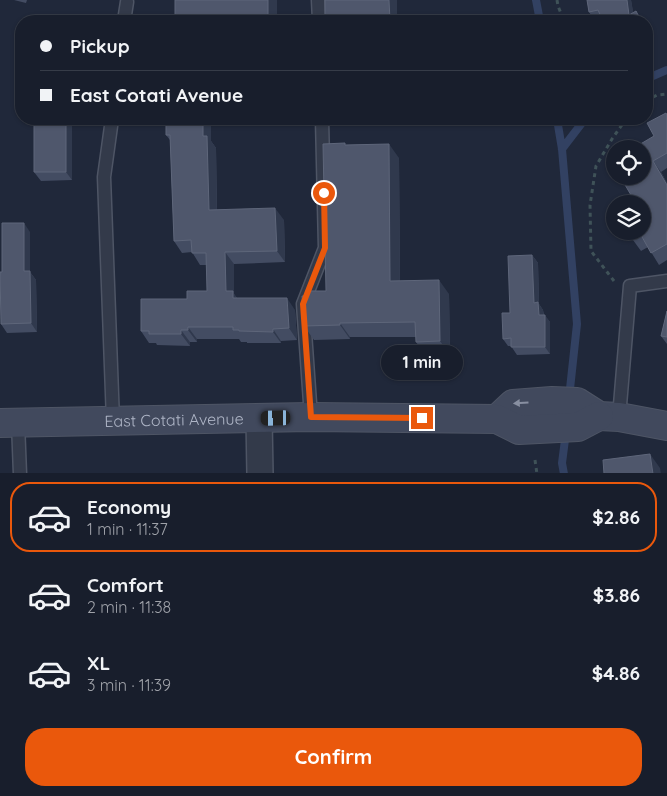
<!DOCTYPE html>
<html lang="en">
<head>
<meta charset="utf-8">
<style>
	:root { --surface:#181e2c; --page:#212734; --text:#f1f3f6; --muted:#9fa2a9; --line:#363c48; --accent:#ea580c }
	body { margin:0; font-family:Quicksand,sans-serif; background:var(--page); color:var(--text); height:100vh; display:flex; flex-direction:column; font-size:19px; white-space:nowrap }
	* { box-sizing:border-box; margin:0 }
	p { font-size:16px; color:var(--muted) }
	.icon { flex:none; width:28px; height:28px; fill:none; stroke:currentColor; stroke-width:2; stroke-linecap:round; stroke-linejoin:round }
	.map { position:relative; height:473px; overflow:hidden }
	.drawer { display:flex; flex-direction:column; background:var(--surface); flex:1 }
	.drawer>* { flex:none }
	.guide { position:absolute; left:15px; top:15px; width:638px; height:110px; border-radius:20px; box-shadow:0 1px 4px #0004,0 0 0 1px var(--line); display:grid; align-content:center; height:110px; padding:0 25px; background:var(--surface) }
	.tools { position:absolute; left:606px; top:140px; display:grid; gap:10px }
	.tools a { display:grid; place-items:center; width:45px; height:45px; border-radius:50%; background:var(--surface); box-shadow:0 1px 4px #0004,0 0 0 1px var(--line); font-size:25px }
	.end { position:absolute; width:22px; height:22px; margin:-11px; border:6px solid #ea580c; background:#fff; box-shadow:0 0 0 2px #fff }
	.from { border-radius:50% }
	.bubble { position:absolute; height:35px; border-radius:18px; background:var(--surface); box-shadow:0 1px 4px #0004,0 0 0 1px var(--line); font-size:16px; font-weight:700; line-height:35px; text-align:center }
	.car { position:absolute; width:15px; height:30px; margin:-15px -8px; border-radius:6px; box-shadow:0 0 4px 1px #0007; background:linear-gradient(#222 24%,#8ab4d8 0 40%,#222 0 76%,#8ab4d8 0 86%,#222 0) }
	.guide b { display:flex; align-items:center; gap:18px; height:48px; font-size:19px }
	.guide b+b { border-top:1px solid var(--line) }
	.guide i { width:12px; height:12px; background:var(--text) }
	ul { padding:9px 0 0; list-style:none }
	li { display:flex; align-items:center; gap:15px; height:70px; margin:0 10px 8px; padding:0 15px; border:2px solid transparent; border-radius:20px }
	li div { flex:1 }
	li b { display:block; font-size:19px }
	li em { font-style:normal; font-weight:700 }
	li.current { border-color:var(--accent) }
	li>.icon { width:45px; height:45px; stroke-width:1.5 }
	.primary-button { display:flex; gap:10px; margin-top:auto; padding:10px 25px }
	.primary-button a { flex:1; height:58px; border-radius:20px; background:var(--accent); color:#fff; font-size:20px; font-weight:700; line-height:58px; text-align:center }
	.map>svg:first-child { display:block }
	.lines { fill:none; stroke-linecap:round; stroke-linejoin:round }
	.stream { stroke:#324162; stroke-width:8 }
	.lane-casing { stroke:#4e5565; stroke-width:15 }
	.street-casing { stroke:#4e5565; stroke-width:28 }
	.secondary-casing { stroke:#4e5565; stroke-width:30 }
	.path { stroke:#3f5258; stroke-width:3; stroke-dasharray:4 4; stroke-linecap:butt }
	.lane { stroke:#333a4a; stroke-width:12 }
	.street { stroke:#333a4a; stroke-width:25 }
	.secondary { stroke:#41495d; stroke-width:28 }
	.wall { fill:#434c62 }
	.shaded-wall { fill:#30394d }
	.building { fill:#4f576c; stroke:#5e667a }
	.oneway { fill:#888fa1 }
	.route { stroke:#ea580c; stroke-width:6 }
	.labels { text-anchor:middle; stroke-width:4; stroke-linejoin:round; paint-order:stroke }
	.street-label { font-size:16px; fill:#aeb5c6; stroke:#191f2e }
</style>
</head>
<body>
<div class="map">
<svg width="667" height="474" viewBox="0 0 667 474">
	<rect width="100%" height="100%" fill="#20283a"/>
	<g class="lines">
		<path class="stream" d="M536 0 540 21
			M646 79 667 70
			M557 119 562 149 577 324 569 398
			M562 149 585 119
			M564 474 562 463 566 432"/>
		<defs>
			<path id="lane" d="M318 0 319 21
				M124 21 127 2
				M112 119 104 177 113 421
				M311 417 303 304 325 248 322 119
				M619 417 630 286 667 281
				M18 423 20 474"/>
			<path id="street" d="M259 418 260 474"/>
			<g id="secondary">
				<path d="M497 419 513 404 552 401 577 402 599 416 619 417 667 426"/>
				<path id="s1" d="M0 423 311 417 497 419 519 430 578 427 599 416"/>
			</g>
		</defs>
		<use href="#lane" class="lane-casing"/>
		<use href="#street" class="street-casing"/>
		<use href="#secondary" class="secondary-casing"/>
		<path class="path" d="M557 0 558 6 564 21
			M646 101 657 95 667 94
			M614 281 591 251 590 205 596 166 612 139 626 119
			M535 460 537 474"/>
		<use href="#lane" class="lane"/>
		<use href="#street" class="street"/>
		<use href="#secondary" class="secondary"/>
	</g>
	<path class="wall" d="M14 0H27L26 3Z
		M587 0H631L633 13 643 21 602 19 595 21 589 12Z
		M646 29 651 39 646 41Z
		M646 45 652 57 646 59Z
		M667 115V168L661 172 667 183V260L659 265 648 247 641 251 633 240 642 231 631 195 642 176 654 136Z
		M34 119H72V180L41 181 34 172Z
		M166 119H211V141L216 148 217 210 284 220 285 262 234 264V294L237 298 295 310 297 340 281 341V343H247V342H241L239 339H197V342H190V346L157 345 156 343H149L141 331 187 299 207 291V265H200L192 252 182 253 174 241 170 140 166 135Z
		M347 145 399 158 400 281 449 294 450 355 426 356 416 342V337H350V339L314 340 304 326 326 291Z
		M30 232V272L36 280 37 332 7 333 1 324 2 272Z
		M532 255 538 263 539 304 543 310 544 315 550 322V354L517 355 511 346H508L503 339 510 313Z
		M667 311V344L661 336Z"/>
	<path class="shaded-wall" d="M268 0H277V21H268Z
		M389 0H397V21H390Z
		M627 0H631L635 21 629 15Z
		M636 11 643 21H641Z
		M646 45 652 57 646 49Z
		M66 119H72V180L66 172Z
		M203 119H211V141L216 148 217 222 209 210 203 136Z
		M389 144 399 158 400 295 390 281Z
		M653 161 661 172 667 183V185Z
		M275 208 284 220 285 262 277 251Z
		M24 223 30 232V272L36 280 37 332 31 323 24 271Z
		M225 252 234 264V294L241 303V310L226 291Z
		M532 255 538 263 539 304 543 310 544 323 539 315 534 303Z
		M439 280 449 294 450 355 440 341Z
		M287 298 295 310 297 340 289 328Z
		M545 315 550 322V354L545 347Z
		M340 323 350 337V339L340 325Z
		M188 327 197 339V342L188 330Z
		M273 329 281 341V343L273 332Z
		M181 330 190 342V346L181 334Z
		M650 454 660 468 661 474H653Z"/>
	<path class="building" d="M175 0H268V21H175Z
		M325 0H389L390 21H325Z
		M587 0H627L629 15 636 11 641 21H603L598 10 589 12Z
		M666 113 667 115V153L653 161 667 185V244L651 253 641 235 633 240 629 231H642V204H625L622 200 631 195 621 178 624 176H642V149H632L654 136 647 123Z
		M34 119H66V172H34Z
		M166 119H203V136H207L209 210 275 208 277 251 225 252 226 291H233V298H287L289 328 273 329V332L239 331V330H233V327H188V330H181V334H149V331H141V299H187V291H207L206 253H192L191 240 174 241 170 135H166Z
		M345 143V145L389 144 390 281 439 280 440 341 416 342 415 322 340 323V325L304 326 302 296H306V291H326L323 144Z
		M2 223H24V271H30L31 323 1 324 0 272H2Z
		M532 255 534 303 538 302 539 315H545V347H511V338L503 339 502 313H510L508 256Z
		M667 311V337L661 336Z
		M650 454 653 474H604L603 460Z"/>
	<defs><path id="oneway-solid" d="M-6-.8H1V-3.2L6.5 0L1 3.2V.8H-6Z" transform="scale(1.25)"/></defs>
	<use class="oneway" href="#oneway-solid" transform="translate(521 403) rotate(177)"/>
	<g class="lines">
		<path class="route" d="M324 193 325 248 303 304 311 417 422 418"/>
	</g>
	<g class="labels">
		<g class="street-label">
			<text dy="6" stroke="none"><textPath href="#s1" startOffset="174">East Cotati Avenue</textPath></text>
		</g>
	</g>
</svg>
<div class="tools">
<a><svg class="icon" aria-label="locate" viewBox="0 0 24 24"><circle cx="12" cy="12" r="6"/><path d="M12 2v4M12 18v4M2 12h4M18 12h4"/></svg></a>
<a><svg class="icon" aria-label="layers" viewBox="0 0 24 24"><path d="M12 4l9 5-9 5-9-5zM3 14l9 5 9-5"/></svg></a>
</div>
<i class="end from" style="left:324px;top:193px"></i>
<i class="end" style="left:422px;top:418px"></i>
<div class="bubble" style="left:381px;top:345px;width:82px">1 min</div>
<i class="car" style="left:276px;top:418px;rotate:269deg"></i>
<div class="guide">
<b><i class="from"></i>Pickup</b>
<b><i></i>East Cotati Avenue</b>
</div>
</div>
<section class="drawer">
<ul>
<li class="current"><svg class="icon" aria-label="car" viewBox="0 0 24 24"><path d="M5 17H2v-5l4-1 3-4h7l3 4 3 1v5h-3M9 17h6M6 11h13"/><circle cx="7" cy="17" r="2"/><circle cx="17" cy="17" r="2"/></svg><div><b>Economy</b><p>1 min · 11:37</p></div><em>$2.86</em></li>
<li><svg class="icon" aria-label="car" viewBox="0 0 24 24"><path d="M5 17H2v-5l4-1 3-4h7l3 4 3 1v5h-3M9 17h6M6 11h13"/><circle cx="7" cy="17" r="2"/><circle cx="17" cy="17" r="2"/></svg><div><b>Comfort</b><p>2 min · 11:38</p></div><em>$3.86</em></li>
<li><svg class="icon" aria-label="car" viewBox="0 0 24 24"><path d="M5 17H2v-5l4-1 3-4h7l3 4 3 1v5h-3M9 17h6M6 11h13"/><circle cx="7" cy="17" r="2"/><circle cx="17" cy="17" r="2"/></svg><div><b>XL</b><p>3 min · 11:39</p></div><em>$4.86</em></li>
</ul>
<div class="primary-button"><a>Confirm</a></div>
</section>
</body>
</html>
